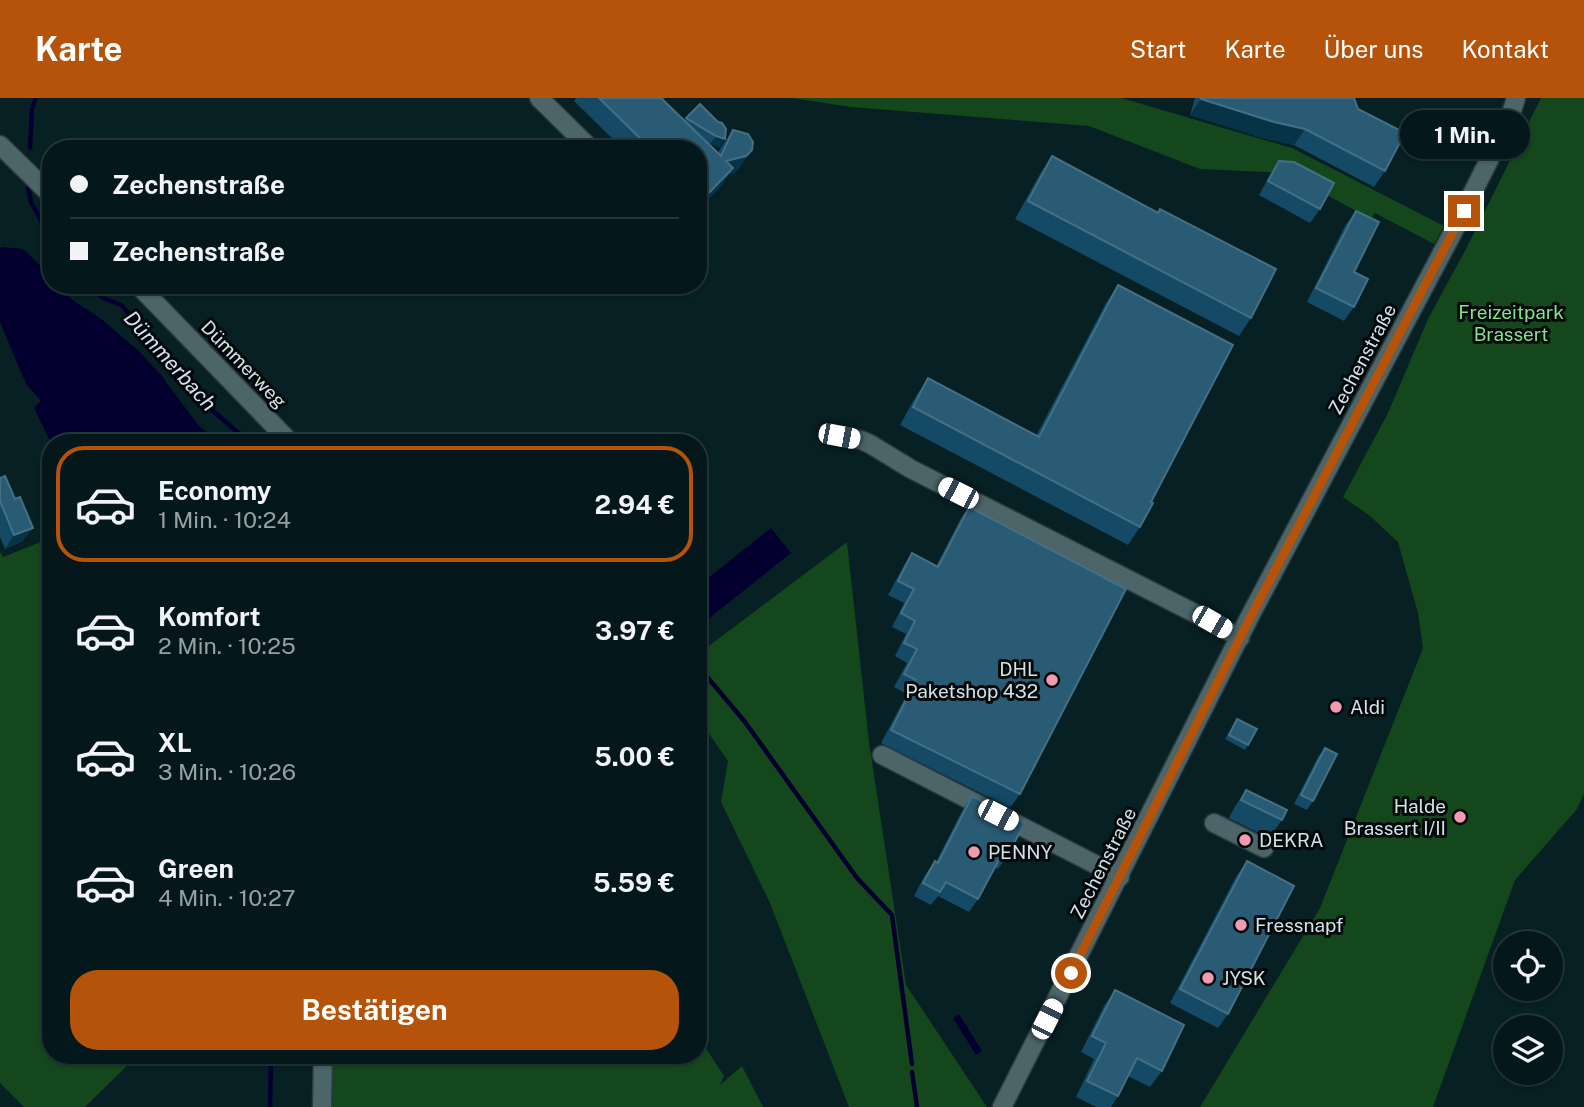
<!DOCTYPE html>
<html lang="de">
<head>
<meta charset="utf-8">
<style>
	:root { --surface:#04181b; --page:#122528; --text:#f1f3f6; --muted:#97a0a3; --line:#25373a; --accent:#b45309 }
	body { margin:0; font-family:"Public Sans",sans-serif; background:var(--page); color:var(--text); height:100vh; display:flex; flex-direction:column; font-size:26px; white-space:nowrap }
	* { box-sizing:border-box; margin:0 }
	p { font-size:23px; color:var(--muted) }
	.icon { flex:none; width:38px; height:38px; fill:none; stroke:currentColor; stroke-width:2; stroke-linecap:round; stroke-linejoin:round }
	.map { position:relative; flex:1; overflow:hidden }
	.panel { position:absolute; left:42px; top:336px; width:665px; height:630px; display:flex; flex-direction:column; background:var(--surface); border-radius:28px; box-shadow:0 2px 5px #0004,0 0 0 2px var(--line) }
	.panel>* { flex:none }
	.top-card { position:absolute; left:42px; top:42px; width:665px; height:154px; border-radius:28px; box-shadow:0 2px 5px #0004,0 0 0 2px var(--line); display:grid; align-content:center; height:154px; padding:0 28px; background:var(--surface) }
	.buttons { position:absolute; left:1493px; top:833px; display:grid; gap:14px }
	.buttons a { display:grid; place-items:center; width:70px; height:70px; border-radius:50%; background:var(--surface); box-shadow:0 2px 5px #0004,0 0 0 2px var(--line); font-size:35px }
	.end { position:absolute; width:32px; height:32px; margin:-16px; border:9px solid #b45309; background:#fff; box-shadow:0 0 0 4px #fff }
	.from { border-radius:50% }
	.bubble { position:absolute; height:49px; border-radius:24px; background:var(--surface); box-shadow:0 2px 5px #0004,0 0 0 2px var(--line); font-size:23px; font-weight:700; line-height:49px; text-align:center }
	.car { position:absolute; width:21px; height:42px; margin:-21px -10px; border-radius:9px; box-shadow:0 0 5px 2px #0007; background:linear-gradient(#fff 24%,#345 0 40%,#fff 0 76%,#345 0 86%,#fff 0) }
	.top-card b { display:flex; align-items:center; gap:24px; height:66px; font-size:26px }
	.top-card b+b { border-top:2px solid var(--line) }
	.top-card i { width:18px; height:18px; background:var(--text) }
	ul { padding:12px 0 0; list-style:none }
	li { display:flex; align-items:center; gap:21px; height:116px; margin:0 14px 10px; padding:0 14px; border:4px solid transparent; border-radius:28px }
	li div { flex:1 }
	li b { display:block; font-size:26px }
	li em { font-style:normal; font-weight:700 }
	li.active { border-color:var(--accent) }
	li>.icon { width:63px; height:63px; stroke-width:1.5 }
	.button { display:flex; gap:14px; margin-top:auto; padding:14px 28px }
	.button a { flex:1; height:80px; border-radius:28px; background:var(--accent); color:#fff; font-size:28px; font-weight:700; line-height:80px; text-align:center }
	header { display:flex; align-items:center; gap:42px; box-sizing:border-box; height:98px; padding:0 35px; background:var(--accent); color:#fff }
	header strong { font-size:33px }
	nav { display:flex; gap:38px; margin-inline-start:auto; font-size:24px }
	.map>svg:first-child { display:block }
	.green { fill:#14471c }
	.water { fill:#03002f }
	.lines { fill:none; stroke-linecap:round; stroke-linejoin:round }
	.stream { stroke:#03002f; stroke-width:4.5 }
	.minor-casing { stroke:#2e393c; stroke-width:21 }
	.minor { stroke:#4b6569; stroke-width:18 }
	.wall { fill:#144a66 }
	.shaded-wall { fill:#063346 }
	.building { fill:#295b74; stroke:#447086; stroke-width:2 }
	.route { stroke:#b45309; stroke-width:9 }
	.poi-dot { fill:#f19ab1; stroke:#020809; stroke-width:2.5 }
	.labels { text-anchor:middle; stroke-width:6; stroke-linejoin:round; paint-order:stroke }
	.park-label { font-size:19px; fill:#80e48a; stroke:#020809 }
	.street-label { font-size:19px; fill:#d3e2e4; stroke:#020809 }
	.poi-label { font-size:19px; fill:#d3e2e4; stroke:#020809; text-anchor:start }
	.water-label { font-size:21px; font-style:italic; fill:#d8e0f6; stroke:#020809 }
</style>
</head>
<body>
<header>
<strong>Karte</strong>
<nav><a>Start</a><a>Karte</a><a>Über uns</a><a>Kontakt</a></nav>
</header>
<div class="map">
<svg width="1584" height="1009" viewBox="0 0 1584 1009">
	<rect width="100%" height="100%" fill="#062024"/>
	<path class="green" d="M792 0H1121L1292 50 1444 128 1434 146 1375 115 1371 121 1286 75 1200 71 1089 28 851 9Z
		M1541 0H1584V696L1577 711 1515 782 1433 1009H1200L1320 810 1423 550 1418 515 1398 444 1370 418 1343 399 1388 315 1428 221 1466 151Z
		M51 440V957H138L85 1009H24L0 985V454L3 459Z
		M847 444 869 644 906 887 987 1009H849L770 805 721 704 728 663 698 620V556Z
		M698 938 724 978 720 987 742 968 763 1009H328L329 957H698Z"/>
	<path class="water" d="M3 149 23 151 51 178V187H59L71 201 100 220 139 253 161 277 199 328 220 345H51L34 310 41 303 26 286 0 224V150Z
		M771 430 791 455 698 529V488Z
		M959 916 982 953 976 957 953 920Z"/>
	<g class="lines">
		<path class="stream" d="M30 50 32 10 36 0
			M28 89 31 104 51 141
			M86 187 103 200 121 207 174 264 205 306 250 345
			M698 568 745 624 857 780 892 817 912 966
			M912 974 917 1009
			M270 1009 271 957"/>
		<defs>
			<path id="minor" d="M539 0 591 51
				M0 47 51 97
				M138 187 291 345
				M839 338 861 342 870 346 911 371 1212 524 1240 540
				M882 657 1120 779
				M1214 725 1264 750
				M322 1009 323 957
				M1002 1009 1249 520 1452 136 1509 22 1516 0"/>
		</defs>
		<use href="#minor" class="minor-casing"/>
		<use href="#minor" class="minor"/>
	</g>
	<path class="wall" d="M576 0H665L663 2 685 23 686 20 718 24 720 49 710 46 705 42 718 55 721 49 733 32 740 69 734 75 729 76 722 87 698 111V51H623L574 3Z
		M1195 0H1354L1358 11 1385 73 1374 89 1294 47 1263 40 1190 17Z
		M1052 58 1251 220 1239 238 1015 121 1040 76Z
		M1279 63 1320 111 1310 125 1259 97 1270 77Z
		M1356 113 1354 209 1344 223 1307 204 1346 126Z
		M1118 187 1151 404 1140 429 1128 447 900 327 916 298 928 280 1036 338 1106 205Z
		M0 380 23 443 5 451 0 439Z
		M969 409 1020 696 1010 710 881 645 907 596 894 589 907 565 895 558 906 536 892 529 904 505 888 497 903 469 912 455 936 468 960 422Z
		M1237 621 1248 647 1245 652 1225 641Z
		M1325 650 1313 703 1307 712 1294 706 1318 659Z
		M1246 692 1282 722 1269 740 1229 720 1234 710Z
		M972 698 1007 758 998 771 995 770 978 801 969 814 938 798 931 807 914 798 925 777 935 763 936 764 963 711Z
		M1247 763 1228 916 1218 930 1170 905 1237 777Z
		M1115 892 1162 973 1150 989 1128 978 1118 998 1111 1009H1096L1076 999 1094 961 1081 954 1104 908Z"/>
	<path class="shaded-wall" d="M1201 1 1305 31 1294 47 1263 40 1190 17Z
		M716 38 725 41 720 49 710 46Z
		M752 52 740 69 734 75 729 76 722 87 698 111V108L726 63Z
		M33 430 23 443 5 451 14 437Z"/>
	<path class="building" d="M599 0H661L721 58 733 32 748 36 753 44 752 52 746 58 726 63 733 70 703 101 698 97V51H651Z
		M1201 0H1354L1358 11 1405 35 1385 73 1305 31 1274 24 1201 1Z
		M700 6 718 24 722 25 726 31 725 41 716 38 686 20Z
		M1052 58 1158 115 1160 111 1276 171 1251 220 1028 103Z
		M1279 63 1294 64 1334 85 1320 111 1268 83Z
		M1356 113 1379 124 1354 174 1368 181 1354 209 1316 190Z
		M1118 187 1233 247 1151 404 1153 405 1140 429 913 309 928 280 1039 339Z
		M5 378 15 401 20 399 33 430 14 437 0 403V380Z
		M969 409 1126 491 1020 696 891 632 916 582 904 576 917 551 904 545 915 523 901 515 914 491 898 483 912 455 938 469Z
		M1237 621 1257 631 1248 647 1229 637Z
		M1325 650 1337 656 1313 703 1301 697Z
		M1246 692 1287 712 1282 722 1241 702Z
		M972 698 1025 725 1007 758 1002 756 978 801 946 784 940 794 923 785 935 763 938 765Z
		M1247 763 1294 788 1228 916 1180 891Z
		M1115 892 1184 927 1162 973 1137 960 1118 998 1087 983 1106 945 1092 938Z"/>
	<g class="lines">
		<path class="route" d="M1071 875 1250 520 1464 113"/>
	</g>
	<g class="poi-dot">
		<circle cx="1052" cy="582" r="7"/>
		<circle cx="1336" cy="609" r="7"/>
		<circle cx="1460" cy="719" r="7"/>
		<circle cx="1245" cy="742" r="7"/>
		<circle cx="974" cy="754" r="7"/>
		<circle cx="1241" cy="827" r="7"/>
		<circle cx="1208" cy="880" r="7"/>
	</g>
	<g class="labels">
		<g class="park-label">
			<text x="1511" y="221">Freizeitpark<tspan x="1511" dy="22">Brassert</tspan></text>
		</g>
		<g class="street-label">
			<text transform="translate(1362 261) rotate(-62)" y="7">Zechenstraße</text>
			<text transform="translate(244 266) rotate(46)" y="7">Dümmerweg</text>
			<text transform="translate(1103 765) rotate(-63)" y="7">Zechenstraße</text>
		</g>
		<g class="poi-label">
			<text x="1038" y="578" text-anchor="end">DHL<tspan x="1038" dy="22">Paketshop 432</tspan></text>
			<text x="1350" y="616">Aldi</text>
			<text x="1446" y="715" text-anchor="end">Halde<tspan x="1446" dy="22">Brassert I/II</tspan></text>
			<text x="1259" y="749">DEKRA</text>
			<text x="988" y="761">PENNY</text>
			<text x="1255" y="834">Fressnapf</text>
			<text x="1222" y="887">JYSK</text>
		</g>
		<g class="water-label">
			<text transform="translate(170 263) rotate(48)" y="7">Dümmerbach</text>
		</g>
	</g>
</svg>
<div class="buttons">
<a><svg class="icon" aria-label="locate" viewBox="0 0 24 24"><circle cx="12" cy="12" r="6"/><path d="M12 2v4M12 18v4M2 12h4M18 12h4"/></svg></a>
<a><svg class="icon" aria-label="layers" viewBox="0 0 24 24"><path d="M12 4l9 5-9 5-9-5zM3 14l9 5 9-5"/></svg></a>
</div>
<i class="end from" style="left:1071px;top:875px"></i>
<i class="end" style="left:1464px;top:113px"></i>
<div class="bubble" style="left:1400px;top:12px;width:130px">1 Min.</div>
<i class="car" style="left:839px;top:338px;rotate:101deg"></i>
<i class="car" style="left:958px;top:395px;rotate:297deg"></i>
<i class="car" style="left:1212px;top:524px;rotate:120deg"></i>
<i class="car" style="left:998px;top:717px;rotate:117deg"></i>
<i class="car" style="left:1047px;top:921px;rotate:27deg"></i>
<div class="top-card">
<b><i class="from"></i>Zechenstraße</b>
<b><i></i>Zechenstraße</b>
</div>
<section class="panel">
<ul>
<li class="active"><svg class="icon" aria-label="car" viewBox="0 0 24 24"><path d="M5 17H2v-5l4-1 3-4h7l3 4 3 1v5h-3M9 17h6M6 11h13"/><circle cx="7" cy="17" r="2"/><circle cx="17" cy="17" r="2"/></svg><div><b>Economy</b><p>1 Min. · 10:24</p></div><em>2.94 €</em></li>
<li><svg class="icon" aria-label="car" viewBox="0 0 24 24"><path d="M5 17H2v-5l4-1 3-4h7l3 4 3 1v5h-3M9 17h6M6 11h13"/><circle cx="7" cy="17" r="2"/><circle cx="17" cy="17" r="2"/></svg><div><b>Komfort</b><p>2 Min. · 10:25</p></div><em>3.97 €</em></li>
<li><svg class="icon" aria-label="car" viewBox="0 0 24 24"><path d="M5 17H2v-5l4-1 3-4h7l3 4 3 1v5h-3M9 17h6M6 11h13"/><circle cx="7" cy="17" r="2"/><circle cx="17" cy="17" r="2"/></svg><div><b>XL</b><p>3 Min. · 10:26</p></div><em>5.00 €</em></li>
<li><svg class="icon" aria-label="car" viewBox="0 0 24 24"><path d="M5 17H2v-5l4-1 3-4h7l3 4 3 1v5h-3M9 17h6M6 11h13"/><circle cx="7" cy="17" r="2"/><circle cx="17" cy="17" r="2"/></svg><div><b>Green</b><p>4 Min. · 10:27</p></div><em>5.59 €</em></li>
</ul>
<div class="button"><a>Bestätigen</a></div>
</section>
</div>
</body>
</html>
